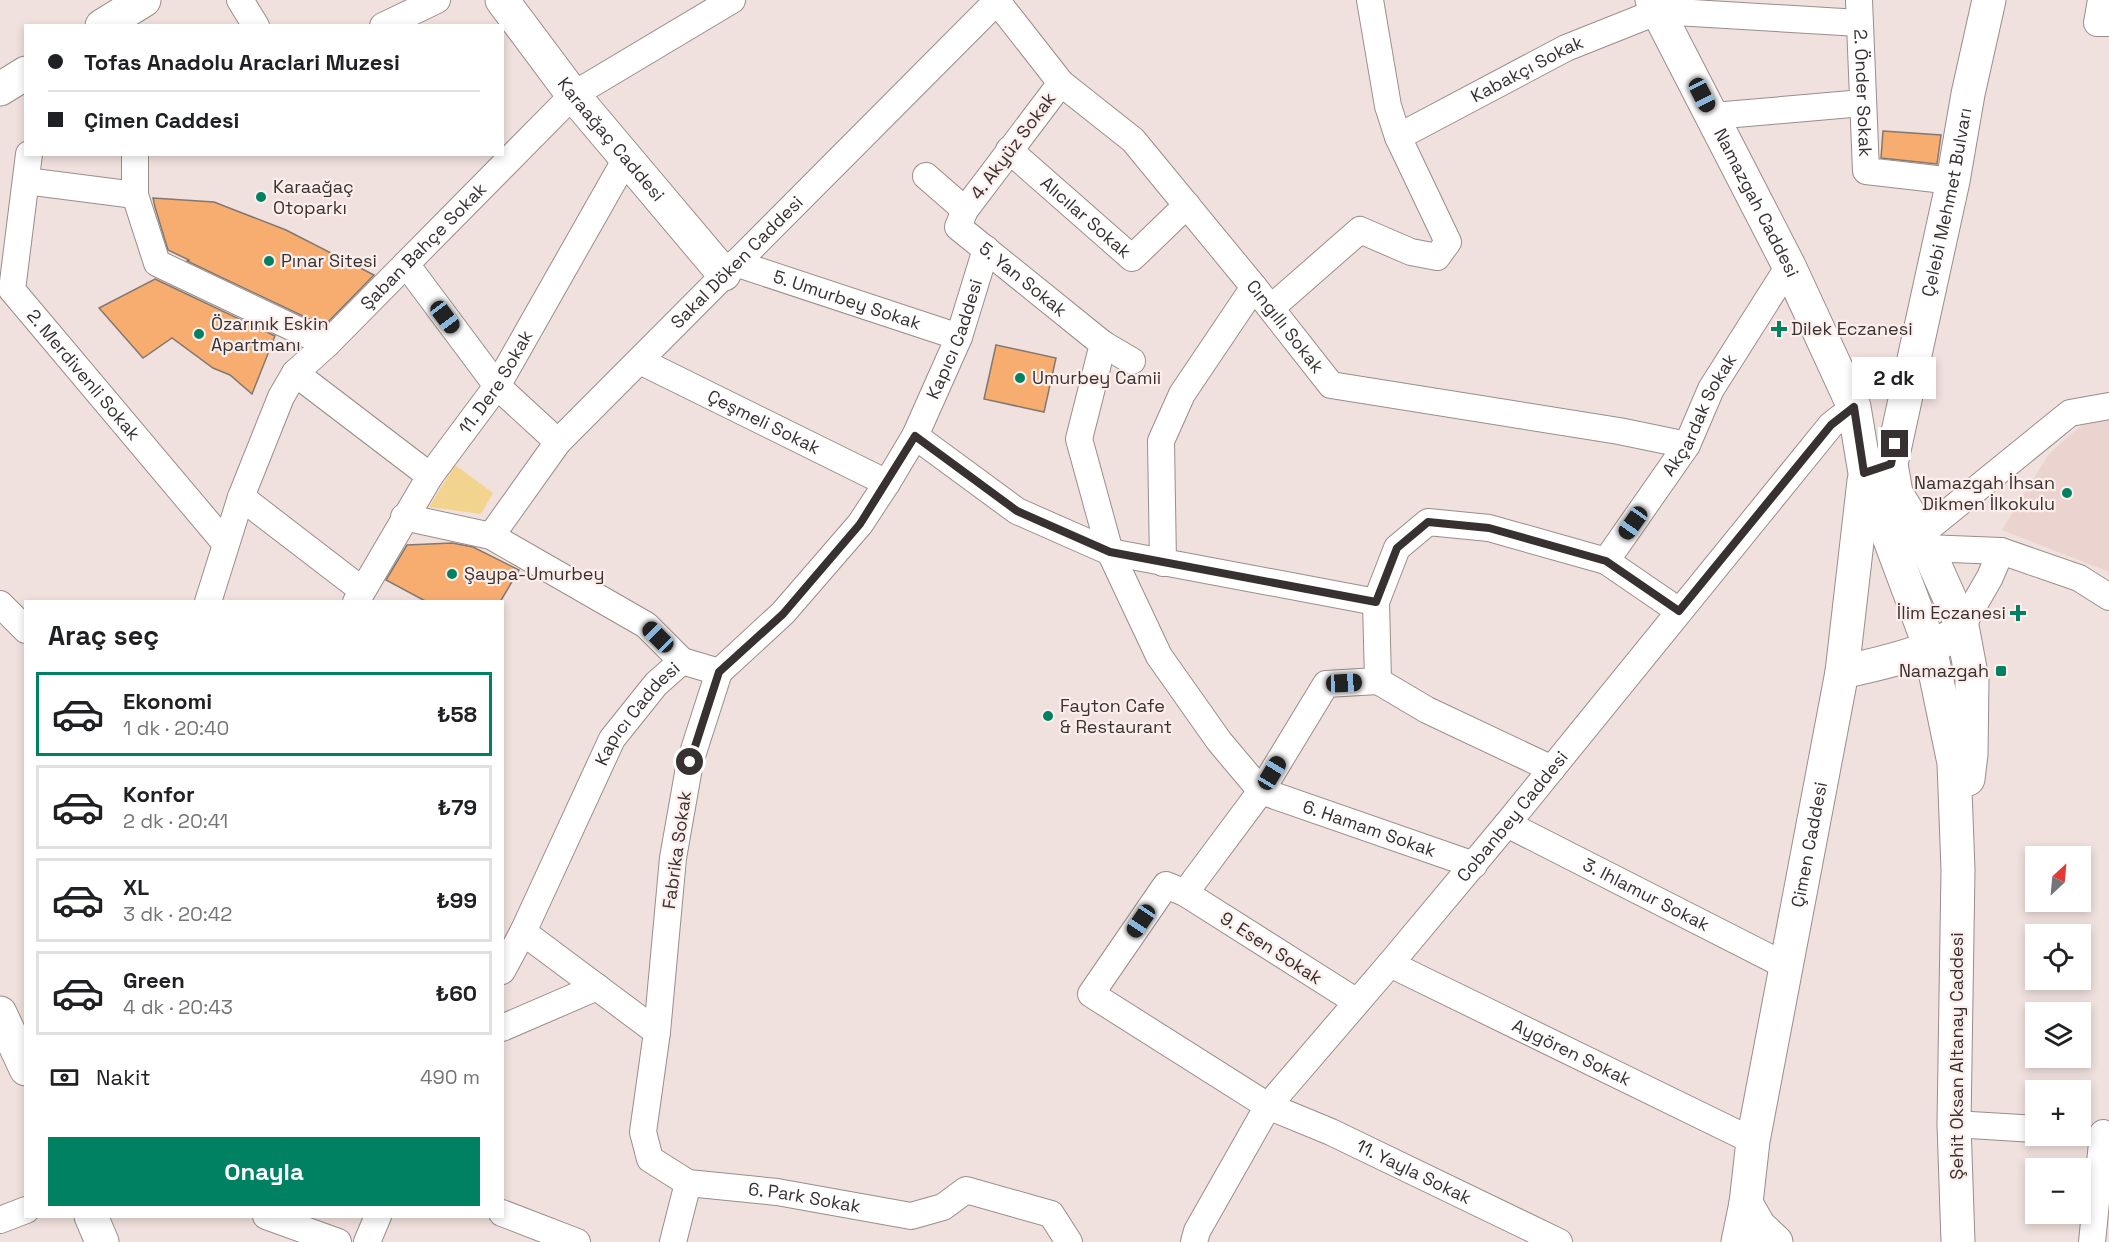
<!DOCTYPE html>
<html lang="tr">
<head>
<meta charset="utf-8">
<style>
	:root { --surface:#fff; --page:#f6f6f6; --text:#202124; --muted:#757577; --line:#e0e0e0; --accent:#008162 }
	body { margin:0; font-family:"Space Grotesk",sans-serif; background:var(--page); color:var(--text); height:100vh; display:flex; flex-direction:column; font-size:22px; white-space:nowrap }
	* { box-sizing:border-box; margin:0 }
	p { font-size:20px; color:var(--muted) }
	.icon { flex:none; width:33px; height:33px; fill:none; stroke:currentColor; stroke-width:2; stroke-linecap:round; stroke-linejoin:round }
	.map { position:relative; flex:1; overflow:hidden }
	.drawer { position:absolute; left:24px; top:600px; width:480px; height:618px; display:flex; flex-direction:column; background:var(--surface); border-radius:0px; box-shadow:0 3px 9px #0003 }
	.drawer>* { flex:none }
	.banner { position:absolute; left:24px; top:24px; width:480px; height:132px; border-radius:0px; box-shadow:0 3px 9px #0003; display:grid; align-content:center; height:132px; padding:0 24px; background:var(--surface) }
	.needle { width:39px; rotate:26deg }
	.fabs { position:absolute; left:2025px; top:846px; display:grid; gap:12px }
	.fabs a { display:grid; place-items:center; width:66px; height:66px; border-radius:0px; background:var(--surface); box-shadow:0 3px 9px #0003; font-size:30px }
	.end { position:absolute; width:27px; height:27px; margin:-14px; border:8px solid #373231; background:#fff; box-shadow:0 0 0 3px #fff }
	.from { border-radius:50% }
	.bubble { position:absolute; height:42px; border-radius:0px; background:var(--surface); box-shadow:0 3px 9px #0003; font-size:20px; font-weight:600; line-height:42px; text-align:center }
	.car { position:absolute; width:18px; height:36px; margin:-18px -9px; border-radius:8px; box-shadow:0 0 4px 2px #0007; background:linear-gradient(#222 24%,#8ab4d8 0 40%,#222 0 76%,#8ab4d8 0 86%,#222 0) }
	.banner b { display:flex; align-items:center; gap:21px; height:57px; font-size:22px }
	.banner b+b { border-top:2px solid var(--line) }
	.banner i { width:15px; height:15px; background:var(--text) }
	ul { padding:0; list-style:none }
	li { display:flex; align-items:center; gap:18px; height:84px; margin:0 12px 9px; padding:0 12px; border:3px solid var(--line); border-radius:0px }
	li div { flex:1 }
	li b { display:block; font-size:22px }
	li em { font-style:normal; font-weight:600 }
	li.active { border-color:var(--accent) }
	li>.icon { width:54px; height:54px; stroke-width:1.5 }
	h2 { padding:0 24px; font-size:27px; line-height:72px }
	.pay { display:flex; align-items:center; gap:15px; height:66px; padding:0 24px; font-size:22px }
	.pay p { margin-inline-start:auto }
	.cta { display:flex; gap:12px; margin-top:auto; padding:12px 24px }
	.cta a { flex:1; height:69px; border-radius:0px; background:var(--accent); color:#fff; font-size:24px; font-weight:600; line-height:69px; text-align:center }
	.map>svg:first-child { display:block }
	.built { fill:#ebd4cf }
	.green { fill:#f3d48e }
	.building { fill:#f8ad70; stroke:#827871; stroke-width:1.5 }
	.lines { fill:none; stroke-linecap:round; stroke-linejoin:round }
	.minor-casing { stroke:#9a8d8a; stroke-width:28 }
	.major-casing { stroke:#9a8d8a; stroke-width:35 }
	.minor { stroke:#fff; stroke-width:26 }
	.major { stroke:#fff; stroke-width:33 }
	.route { stroke:#373231; stroke-width:8 }
	.poi-dot { fill:#008162; stroke:#fdeeeb; stroke-width:2 }
	.labels { text-anchor:middle; stroke-width:4.5; stroke-linejoin:round; paint-order:stroke }
	.street-label { font-size:18px; fill:#373231; stroke:#fdeeeb }
	.poi-label { font-size:18px; fill:#373231; stroke:#fdeeeb; text-anchor:start }
</style>
</head>
<body>
<div class="map">
<svg width="2109" height="1242" viewBox="0 0 2109 1242">
	<rect width="100%" height="100%" fill="#f0e1de"/>
	<path class="built" d="M2109 419V572L2002 530 2048 455 2085 422Z"/>
	<path class="green" d="M455 465 493 493 481 514 429 507Z"/>
	<path class="building" d="M1883 131 1941 135 1937 164 1881 158Z
		M153 198 214 202 286 230 374 275 324 326 187 261 189 260 168 250 155 207Z
		M155 279 275 336 252 394 230 375 213 368 172 338 143 358 99 308Z
		M996 345 1056 358 1044 412 984 399Z
		M452 543 473 547 519 570 500 602H427L386 580 407 545Z"/>
	<g class="lines">
		<defs>
			<g id="minor">
				<path d="M240 0 256 26"/>
				<path id="s1" d="M996 0 1061 83 1133 140 1254 287 1331 385 1619 431 1687 445"/>
				<path id="s2" d="M1859 0 1866 171 1953 181"/>
				<path d="M2101 0 2097 23H2109"/>
				<path d="M383 26 437 0"/>
				<path id="s3" d="M1061 83 965 210 958 227 1103 344 1079 439 1110 552 1159 656 1219 741 1261 791 1474 865"/>
				<path d="M1713 116 1863 103"/>
				<path id="s4" d="M1398 137 1566 48 1659 11 1859 23"/>
				<path id="s5" d="M1009 150 1132 258 1187 205"/>
				<path id="s6" d="M29 154 12 290 225 543"/>
				<path d="M135 154V195L157 263 327 344"/>
				<path d="M926 176 965 210"/>
				<path d="M26 181 135 195"/>
				<path id="s7" d="M735 263 959 337"/>
				<path d="M406 264 497 386 558 442"/>
				<path d="M1271 308 1360 230 1411 252 1437 257 1448 242 1398 137 1388 106 1370 0"/>
				<path d="M1103 344 1132 361"/>
				<path id="s8" d="M640 361 887 483"/>
				<path d="M295 373 430 476"/>
				<path d="M915 436 1017 511 1110 552 1376 602 1397 548 1428 522 1489 528 1606 561 1679 611"/>
				<path d="M241 497 362 590"/>
				<path d="M404 517 491 536 646 625 682 661"/>
				<path d="M1921 534 2070 413 2109 406"/>
				<path id="s9" d="M491 536 558 442 998 0"/>
				<path d="M1926 548 2001 551 2079 578 2109 597"/>
				<path id="s10" d="M1606 561 1687 445 1711 389 1789 266"/>
				<path d="M1163 563 1161 441 1182 394 1254 287"/>
				<path id="s11" d="M208 602 241 497 281 397 295 373 327 344 573 95 732 0"/>
				<path id="s12" d="M356 602 430 476 497 386 627 157"/>
				<path d="M1376 602 1378 681 1427 710 1552 769"/>
				<path d="M0 604 26 630"/>
				<path d="M1962 626 1990 577 2001 551"/>
				<path id="s13" d="M719 672 690 762 673 858 657 1032 643 1132 650 1159 688 1183 777 1192 911 1216 943 1207 966 1190 1051 1214 1069 1242"/>
				<path id="s14" d="M1507 824 1786 966"/>
				<path d="M1185 893 1261 791 1326 684 1378 681"/>
				<path d="M523 932 657 1032"/>
				<path id="s15" d="M1390 964 1753 1141"/>
				<path id="s16" d="M502 971 523 932 612 739 656 684 682 661 719 672 783 613 860 524 887 483 915 436 959 337 986 249"/>
				<path id="s17" d="M1357 1002 1185 893 1166 885 1091 994 1268 1106 1331 1132 1559 1242"/>
				<path d="M502 1028 597 987"/>
				<path d="M1954 1124 2036 1129"/>
				<path d="M502 1213 577 1242"/>
				<path d="M266 1216 338 1242"/>
				<path d="M0 1220 26 1210"/>
				<path d="M367 1242 378 1216"/>
				<path d="M673 1242 688 1183"/>
				<path id="s18" d="M1194 1242 1197 1231 1268 1106 1390 964 1507 824 1831 425 1854 407"/>
				<path d="M2092 1242 2103 1133"/>
			</g>
			<g id="major">
				<path id="s19" d="M502 0 573 95 724 274"/>
				<path id="s20" d="M1652 0 1789 266 1854 407 1865 473 1930 647 1954 763 1958 870 1954 1124 1958 1242"/>
				<path d="M102 26 144 0"/>
				<path d="M0 89 26 73"/>
				<path d="M1842 672C1870 666 1925 654 1948 638"/>
				<path id="s21" d="M1968 779 1971 754 1972 679 1962 626 1921 534 1896 493 1891 464 1953 181 1968 94 1989 0"/>
				<path d="M0 1013 26 1069"/>
				<path d="M1746 1203 1759 1226 1776 1242"/>
				<path d="M91 1216 102 1242"/>
				<path id="s22" d="M1738 1242 1746 1203 1753 1141 1842 672 1864 481"/>
			</g>
		</defs>
		<use href="#minor" class="minor-casing"/>
		<use href="#major" class="major-casing"/>
		<use href="#minor" class="minor"/>
		<use href="#major" class="major"/>
	</g>
	<g class="lines">
		<path class="route" d="M690 762 719 672 783 614 860 524 915 436 1017 511 1110 552 1376 602 1397 548 1428 522 1489 528 1606 561 1679 611 1831 425 1854 407 1864 473 1891 464 1895 444"/>
	</g>
	<g class="poi-dot">
		<circle cx="261" cy="197" r="6"/>
		<circle cx="269" cy="261" r="6"/>
		<path d="M1776 320h6v6h6v6h-6v6h-6v-6h-6v-6h6z"/>
		<circle cx="199" cy="334" r="6"/>
		<circle cx="1020" cy="378" r="6"/>
		<circle cx="2067" cy="493" r="6"/>
		<circle cx="452" cy="574" r="6"/>
		<path d="M2015 604h6v6h6v6h-6v6h-6v-6h-6v-6h6z"/>
		<rect x="1995" y="665" width="12" height="12" rx="3"/>
		<circle cx="1048" cy="716" r="6"/>
	</g>
	<g class="labels">
		<g class="street-label">
			<text dy="6" stroke="none"><textPath href="#s4" startOffset="146">Kabakçı Sokak</textPath></text>
			<text dy="6" stroke="none"><textPath href="#s2" startOffset="93">2. Önder Sokak</textPath></text>
			<text dy="6" stroke="none"><textPath href="#s19" startOffset="177">Karaağaç Caddesi</textPath></text>
			<text transform="translate(1013 146) rotate(-53)" y="6">4. Akyüz Sokak</text>
			<text dy="6" stroke="none"><textPath href="#s20" startOffset="228">Namazgah Caddesi</textPath></text>
			<text dy="6" stroke="none"><textPath href="#s21" startOffset="600">Çelebi Mehmet Bulvarı</textPath></text>
			<text dy="6" stroke="none"><textPath href="#s5" startOffset="102">Alıcılar Sokak</textPath></text>
			<text dy="6" stroke="none"><textPath href="#s11" startOffset="426">Şaban Bahçe Sokak</textPath></text>
			<text dy="6" stroke="none"><textPath href="#s9" startOffset="369">Sakal Döken Caddesi</textPath></text>
			<text dy="6" stroke="none"><textPath href="#s3" startOffset="261">5. Yan Sokak</textPath></text>
			<text dy="6" stroke="none"><textPath href="#s7" startOffset="118">5. Umurbey Sokak</textPath></text>
			<text dy="6" stroke="none"><textPath href="#s1" startOffset="438">Cıngıllı Sokak</textPath></text>
			<text dy="6" stroke="none"><textPath href="#s16" startOffset="814">Kapıcı Caddesi</textPath></text>
			<text dy="6" stroke="none"><textPath href="#s6" startOffset="248">2. Merdivenli Sokak</textPath></text>
			<text dy="6" stroke="none"><textPath href="#s12" startOffset="261">11. Dere Sokak</textPath></text>
			<text dy="6" stroke="none"><textPath href="#s10" startOffset="174">Akçardak Sokak</textPath></text>
			<text dy="6" stroke="none"><textPath href="#s8" startOffset="138">Çeşmeli Sokak</textPath></text>
			<text dy="6" stroke="none"><textPath href="#s16" startOffset="292">Kapıcı Caddesi</textPath></text>
			<text dy="6" stroke="none"><textPath href="#s18" startOffset="534">Cobanbey Caddesi</textPath></text>
			<text dy="6" stroke="none"><textPath href="#s3" startOffset="978">6. Hamam Sokak</textPath></text>
			<text dy="6" stroke="none"><textPath href="#s22" startOffset="404">Çimen Caddesi</textPath></text>
			<text transform="translate(677 850) rotate(-82)" y="6">Fabrika Sokak</text>
			<text dy="6" stroke="none"><textPath href="#s14" startOffset="156">3. Ihlamur Sokak</textPath></text>
			<text transform="translate(1271 948) rotate(33)" y="6">9. Esen Sokak</text>
			<text dy="6" stroke="none"><textPath href="#s15" startOffset="202">Aygören Sokak</textPath></text>
			<text transform="translate(1957 1056) rotate(-90)" y="6">Şehit Oksan Altanay Caddesi</text>
			<text dy="6" stroke="none"><textPath href="#s17" startOffset="726">11. Yayla Sokak</textPath></text>
			<text dy="6" stroke="none"><textPath href="#s13" startOffset="658">6. Park Sokak</textPath></text>
		</g>
		<g class="poi-label">
			<text x="273" y="193">Karaağaç<tspan x="273" dy="21">Otoparkı</tspan></text>
			<text x="281" y="267">Pınar Sitesi</text>
			<text x="211" y="330">Özarınık Eskin<tspan x="211" dy="21">Apartmanı</tspan></text>
			<text x="1791" y="335">Dilek Eczanesi</text>
			<text x="1032" y="384">Umurbey Camii</text>
			<text x="2055" y="489" text-anchor="end">Namazgah İhsan<tspan x="2055" dy="21">Dikmen İlkokulu</tspan></text>
			<text x="464" y="580">Şaypa-Umurbey</text>
			<text x="2006" y="619" text-anchor="end">İlim Eczanesi</text>
			<text x="1989" y="677" text-anchor="end">Namazgah</text>
			<text x="1060" y="712">Fayton Cafe<tspan x="1060" dy="21">&amp; Restaurant</tspan></text>
		</g>
	</g>
</svg>
<div class="fabs">
<a><svg class="needle" viewBox="-14 -14 28 28"><path d="M0-13l5 13h-10z" fill="#e53935"/><path d="M0 13l5-13h-10z" fill="#757577"/></svg></a>
<a><svg class="icon" aria-label="locate" viewBox="0 0 24 24"><circle cx="12" cy="12" r="6"/><path d="M12 2v4M12 18v4M2 12h4M18 12h4"/></svg></a>
<a><svg class="icon" aria-label="layers" viewBox="0 0 24 24"><path d="M12 4l9 5-9 5-9-5zM3 14l9 5 9-5"/></svg></a>
<a>+</a>
<a>−</a>
</div>
<i class="end from" style="left:690px;top:762px"></i>
<i class="end" style="left:1895px;top:444px"></i>
<div class="bubble" style="left:1852px;top:357px;width:84px">2 dk</div>
<i class="car" style="left:1702px;top:95px;rotate:153deg"></i>
<i class="car" style="left:445px;top:317px;rotate:143deg"></i>
<i class="car" style="left:1633px;top:523px;rotate:215deg"></i>
<i class="car" style="left:658px;top:637px;rotate:315deg"></i>
<i class="car" style="left:1344px;top:683px;rotate:87deg"></i>
<i class="car" style="left:1272px;top:773px;rotate:31deg"></i>
<i class="car" style="left:1141px;top:921px;rotate:214deg"></i>
<div class="banner">
<b><i class="from"></i>Tofas Anadolu Araclari Muzesi</b>
<b><i></i>Çimen Caddesi</b>
</div>
<section class="drawer">
<h2>Araç seç</h2>
<ul>
<li class="active"><svg class="icon" aria-label="car" viewBox="0 0 24 24"><path d="M5 17H2v-5l4-1 3-4h7l3 4 3 1v5h-3M9 17h6M6 11h13"/><circle cx="7" cy="17" r="2"/><circle cx="17" cy="17" r="2"/></svg><div><b>Ekonomi</b><p>1 dk · 20:40</p></div><em>₺58</em></li>
<li><svg class="icon" aria-label="car" viewBox="0 0 24 24"><path d="M5 17H2v-5l4-1 3-4h7l3 4 3 1v5h-3M9 17h6M6 11h13"/><circle cx="7" cy="17" r="2"/><circle cx="17" cy="17" r="2"/></svg><div><b>Konfor</b><p>2 dk · 20:41</p></div><em>₺79</em></li>
<li><svg class="icon" aria-label="car" viewBox="0 0 24 24"><path d="M5 17H2v-5l4-1 3-4h7l3 4 3 1v5h-3M9 17h6M6 11h13"/><circle cx="7" cy="17" r="2"/><circle cx="17" cy="17" r="2"/></svg><div><b>XL</b><p>3 dk · 20:42</p></div><em>₺99</em></li>
<li><svg class="icon" aria-label="car" viewBox="0 0 24 24"><path d="M5 17H2v-5l4-1 3-4h7l3 4 3 1v5h-3M9 17h6M6 11h13"/><circle cx="7" cy="17" r="2"/><circle cx="17" cy="17" r="2"/></svg><div><b>Green</b><p>4 dk · 20:43</p></div><em>₺60</em></li>
</ul>
<div class="pay"><svg class="icon" aria-label="cash" viewBox="0 0 24 24"><path d="M3 7h18v10H3z"/><circle cx="12" cy="12" r="2"/></svg>Nakit<p>490 m</p></div>
<div class="cta"><a>Onayla</a></div>
</section>
</div>
</body>
</html>
